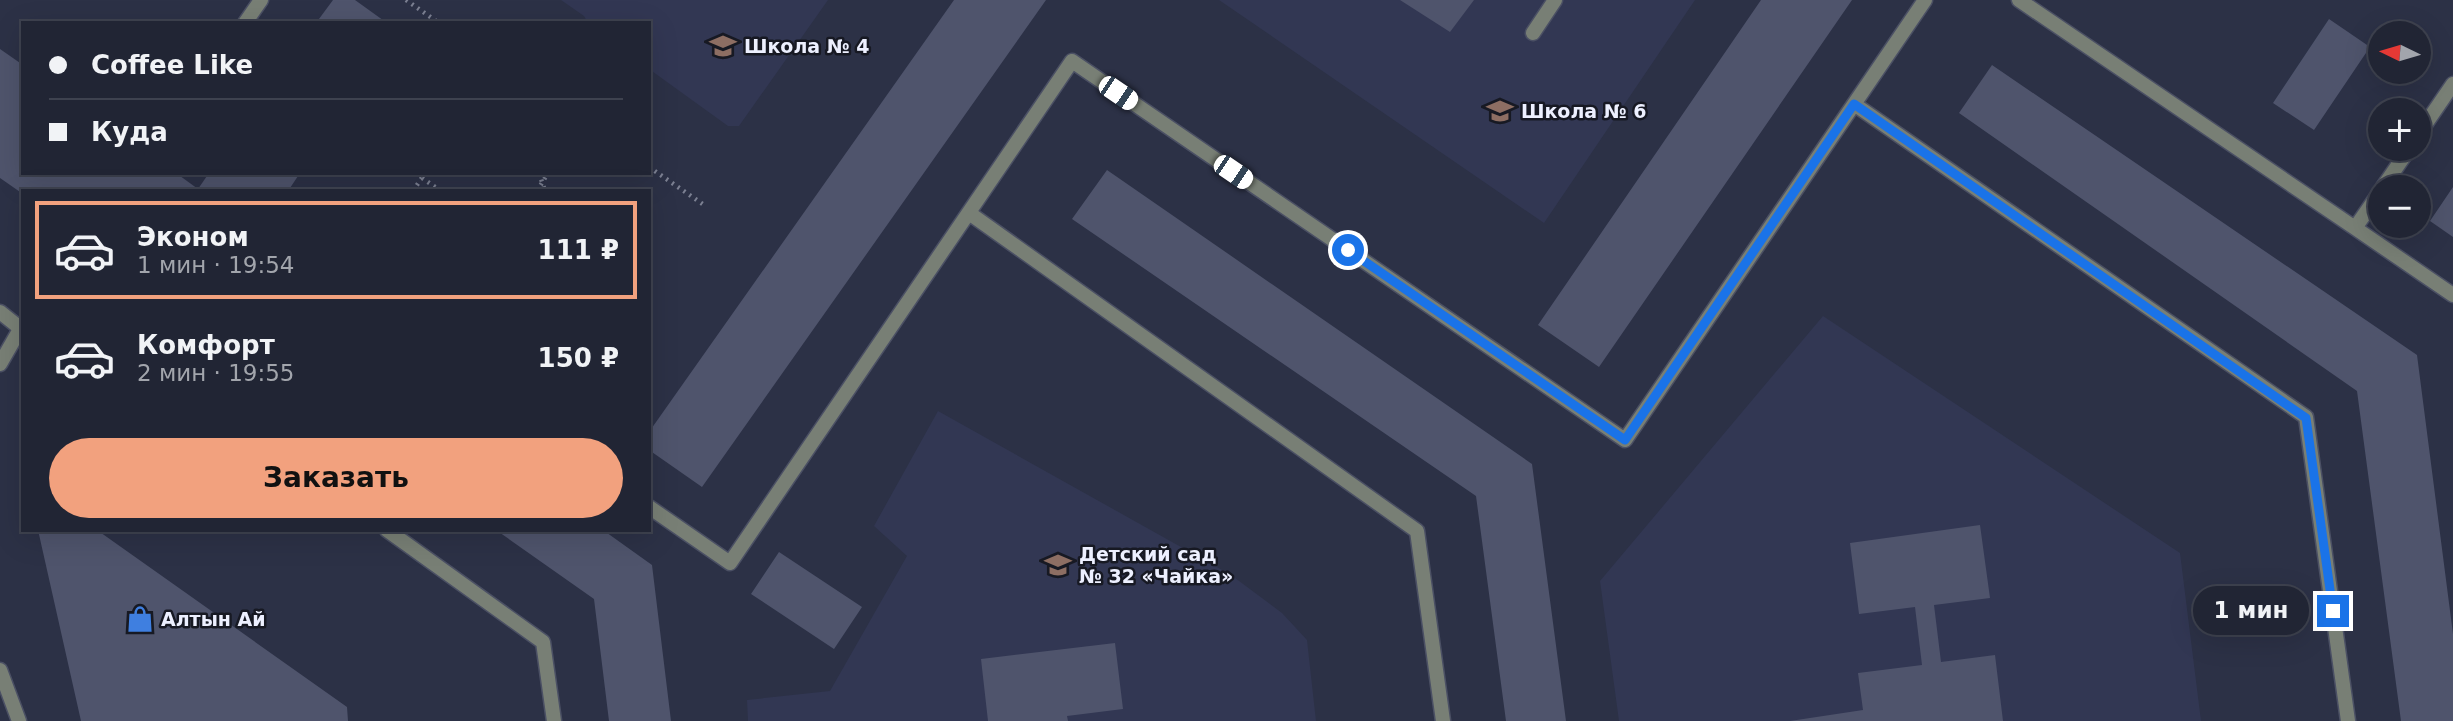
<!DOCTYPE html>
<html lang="ru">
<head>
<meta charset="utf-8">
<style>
	:root { --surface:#212534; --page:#292d3c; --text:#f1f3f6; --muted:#a2a5ac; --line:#3e424f; --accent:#f2a17e }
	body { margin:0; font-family:"DejaVu Sans",sans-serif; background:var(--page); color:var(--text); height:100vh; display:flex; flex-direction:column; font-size:26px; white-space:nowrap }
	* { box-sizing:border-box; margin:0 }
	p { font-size:23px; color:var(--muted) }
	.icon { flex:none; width:38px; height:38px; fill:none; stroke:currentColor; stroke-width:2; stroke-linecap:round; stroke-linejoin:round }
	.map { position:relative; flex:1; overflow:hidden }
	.panel { position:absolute; left:21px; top:189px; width:630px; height:343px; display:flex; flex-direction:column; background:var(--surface); border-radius:0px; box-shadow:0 7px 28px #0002,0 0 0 2px var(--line) }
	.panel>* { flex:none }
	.guide { position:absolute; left:21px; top:21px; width:630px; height:154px; border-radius:0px; box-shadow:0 7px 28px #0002,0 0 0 2px var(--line); display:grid; align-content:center; height:154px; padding:0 28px; background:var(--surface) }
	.needle { width:46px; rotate:275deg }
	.fabs { position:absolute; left:2368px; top:21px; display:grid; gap:14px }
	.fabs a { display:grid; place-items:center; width:63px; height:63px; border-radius:50%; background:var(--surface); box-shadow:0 7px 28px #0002,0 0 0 2px var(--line); font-size:35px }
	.end { position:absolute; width:32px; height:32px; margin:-16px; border:9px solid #1a73e8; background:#fff; box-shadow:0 0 0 4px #fff }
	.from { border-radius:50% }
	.bubble { position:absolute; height:49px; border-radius:24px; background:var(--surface); box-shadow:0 7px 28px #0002,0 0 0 2px var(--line); font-size:23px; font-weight:700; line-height:49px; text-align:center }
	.car { position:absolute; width:21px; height:42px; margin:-21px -10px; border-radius:9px; box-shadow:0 0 5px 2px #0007; background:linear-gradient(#fff 24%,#345 0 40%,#fff 0 76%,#345 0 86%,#fff 0) }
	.guide b { display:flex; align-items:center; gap:24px; height:66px; font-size:26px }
	.guide b+b { border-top:2px solid var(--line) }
	.guide i { width:18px; height:18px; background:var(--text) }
	ul { padding:12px 0 0; list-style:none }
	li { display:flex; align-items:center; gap:21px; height:98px; margin:0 14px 10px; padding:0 14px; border:4px solid transparent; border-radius:0px }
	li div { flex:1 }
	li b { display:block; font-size:26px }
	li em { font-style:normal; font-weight:700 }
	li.selected { border-color:var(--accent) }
	li>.icon { width:63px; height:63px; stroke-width:1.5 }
	.action { display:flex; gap:14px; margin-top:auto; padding:14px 28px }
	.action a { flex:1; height:80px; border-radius:42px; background:var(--accent); color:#111; font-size:28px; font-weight:700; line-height:80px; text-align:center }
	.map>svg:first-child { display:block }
	.built { fill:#323753 }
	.building { fill:#4f546c }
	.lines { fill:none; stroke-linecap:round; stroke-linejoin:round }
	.lane-casing { stroke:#4b5064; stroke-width:17 }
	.path { stroke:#7c8092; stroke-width:4.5; stroke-dasharray:2 5; stroke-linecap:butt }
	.lane { stroke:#787f75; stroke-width:14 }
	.route { stroke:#1a73e8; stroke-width:9 }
	.labels { text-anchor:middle; stroke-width:5; stroke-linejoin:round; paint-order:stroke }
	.poi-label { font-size:19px; font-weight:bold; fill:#edf0ff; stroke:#171923; text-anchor:start }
</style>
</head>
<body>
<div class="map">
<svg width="2453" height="721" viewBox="0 0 2453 721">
	<rect width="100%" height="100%" fill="#2c3146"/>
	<path class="built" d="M561 0H828L739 126H728L649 69V23H588L584 16Z
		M1219 0H1695L1544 223Z
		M1823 316 2180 553 2201 721H1619L1600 581Z
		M938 411 1231 575 1282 613 1307 640 1316 721H748L747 700 830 691 907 556 874 526Z"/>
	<path class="building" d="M333 0H355L387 23H316Z
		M954 0H1046L702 487 649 450V432Z
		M1400 0H1474L1450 32Z
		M1761 0H1852L1599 367 1538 325Z
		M2329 19 2370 47 2314 130 2273 103Z
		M0 49 23 65V173H176L198 189 209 173H300L288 191H23V194L0 178Z
		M1992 65 2417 355 2453 634V721H2401L2357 391 1959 113Z
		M1107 170 1532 464 1566 721H1506L1476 496 1072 219Z
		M2453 187V237L2430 221Z
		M1980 525 1990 598 1934 605 1941 662 1995 655 2003 721H1790L1863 710 1858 673 1922 665 1915 607 1859 614 1850 543Z
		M38 530H97L347 707 348 721H81Z
		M496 530H603L652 565 671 721H609L594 599Z
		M779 552 862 607 834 649 751 594Z
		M1115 643 1123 709 1067 716 1068 721H988L981 659Z"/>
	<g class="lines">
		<defs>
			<path id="lane" d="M2019 0 2355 228
				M245 23 261 0
				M1533 33 1555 0
				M1854 104 2306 417 2348 721
				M2418 135 2453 84
				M2383 187 2409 149
				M2380 192 2355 228 2453 295
				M969 213 1417 531 1443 721
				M0 312 20 328
				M0 364 23 324
				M649 507 730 563 1072 61 1625 440 1925 0
				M387 530 543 642 554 721
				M0 670 19 721"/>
		</defs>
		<use href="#lane" class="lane-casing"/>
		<path class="path" d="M406 0 439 23
			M649 167 704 205
			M539 173 545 191
			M422 178 441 191
			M413 191 425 173
			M537 191 548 173"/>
		<use href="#lane" class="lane"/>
	</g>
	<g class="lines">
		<path class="route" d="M1348 250 1625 440 1854 104 2306 418 2333 611"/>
	</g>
	<defs>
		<symbol id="school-bare" viewBox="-9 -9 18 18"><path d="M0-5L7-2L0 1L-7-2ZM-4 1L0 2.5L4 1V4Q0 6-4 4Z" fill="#8d6e63" stroke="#171923" stroke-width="2.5" paint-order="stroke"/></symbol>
		<symbol id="shop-bare" viewBox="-9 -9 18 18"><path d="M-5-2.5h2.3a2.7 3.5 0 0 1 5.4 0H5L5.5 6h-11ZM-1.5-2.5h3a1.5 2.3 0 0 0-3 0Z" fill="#3f7fe0" stroke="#171923" stroke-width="2.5" paint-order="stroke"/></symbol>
	</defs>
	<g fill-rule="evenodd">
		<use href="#school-bare" x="704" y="27" width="38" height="38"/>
		<use href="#school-bare" x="1481" y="92" width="38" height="38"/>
		<use href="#school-bare" x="1039" y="546" width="38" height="38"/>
		<use href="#shop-bare" x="121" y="600" width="38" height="38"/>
	</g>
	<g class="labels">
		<g class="poi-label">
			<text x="744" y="53">Школа № 4</text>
			<text x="1521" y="118">Школа № 6</text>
			<text x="1079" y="561">Детский сад<tspan x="1079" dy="22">№ 32 «Чайка»</tspan></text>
			<text x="161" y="626">Алтын Ай</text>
		</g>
	</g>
</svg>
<div class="fabs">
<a><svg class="needle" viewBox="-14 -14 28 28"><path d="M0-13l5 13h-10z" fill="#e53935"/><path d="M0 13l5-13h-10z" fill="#a2a5ac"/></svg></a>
<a>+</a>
<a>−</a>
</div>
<i class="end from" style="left:1348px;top:250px"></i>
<i class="end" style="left:2333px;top:611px"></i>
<div class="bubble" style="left:2193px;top:586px;width:116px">1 мин</div>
<i class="car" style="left:1118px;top:93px;rotate:124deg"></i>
<i class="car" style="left:1233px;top:172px;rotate:124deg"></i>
<div class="guide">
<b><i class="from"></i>Coffee Like</b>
<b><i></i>Куда</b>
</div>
<section class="panel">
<ul>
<li class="selected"><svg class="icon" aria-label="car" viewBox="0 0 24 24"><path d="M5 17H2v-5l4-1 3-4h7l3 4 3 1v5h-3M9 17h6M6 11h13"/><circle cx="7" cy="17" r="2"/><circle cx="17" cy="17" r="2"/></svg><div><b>Эконом</b><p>1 мин · 19:54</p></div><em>111 ₽</em></li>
<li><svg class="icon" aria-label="car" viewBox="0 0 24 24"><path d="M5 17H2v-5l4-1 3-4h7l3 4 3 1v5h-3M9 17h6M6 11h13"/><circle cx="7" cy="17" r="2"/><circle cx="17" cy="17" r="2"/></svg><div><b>Комфорт</b><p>2 мин · 19:55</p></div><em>150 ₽</em></li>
</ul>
<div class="action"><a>Заказать</a></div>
</section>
</div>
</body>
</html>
